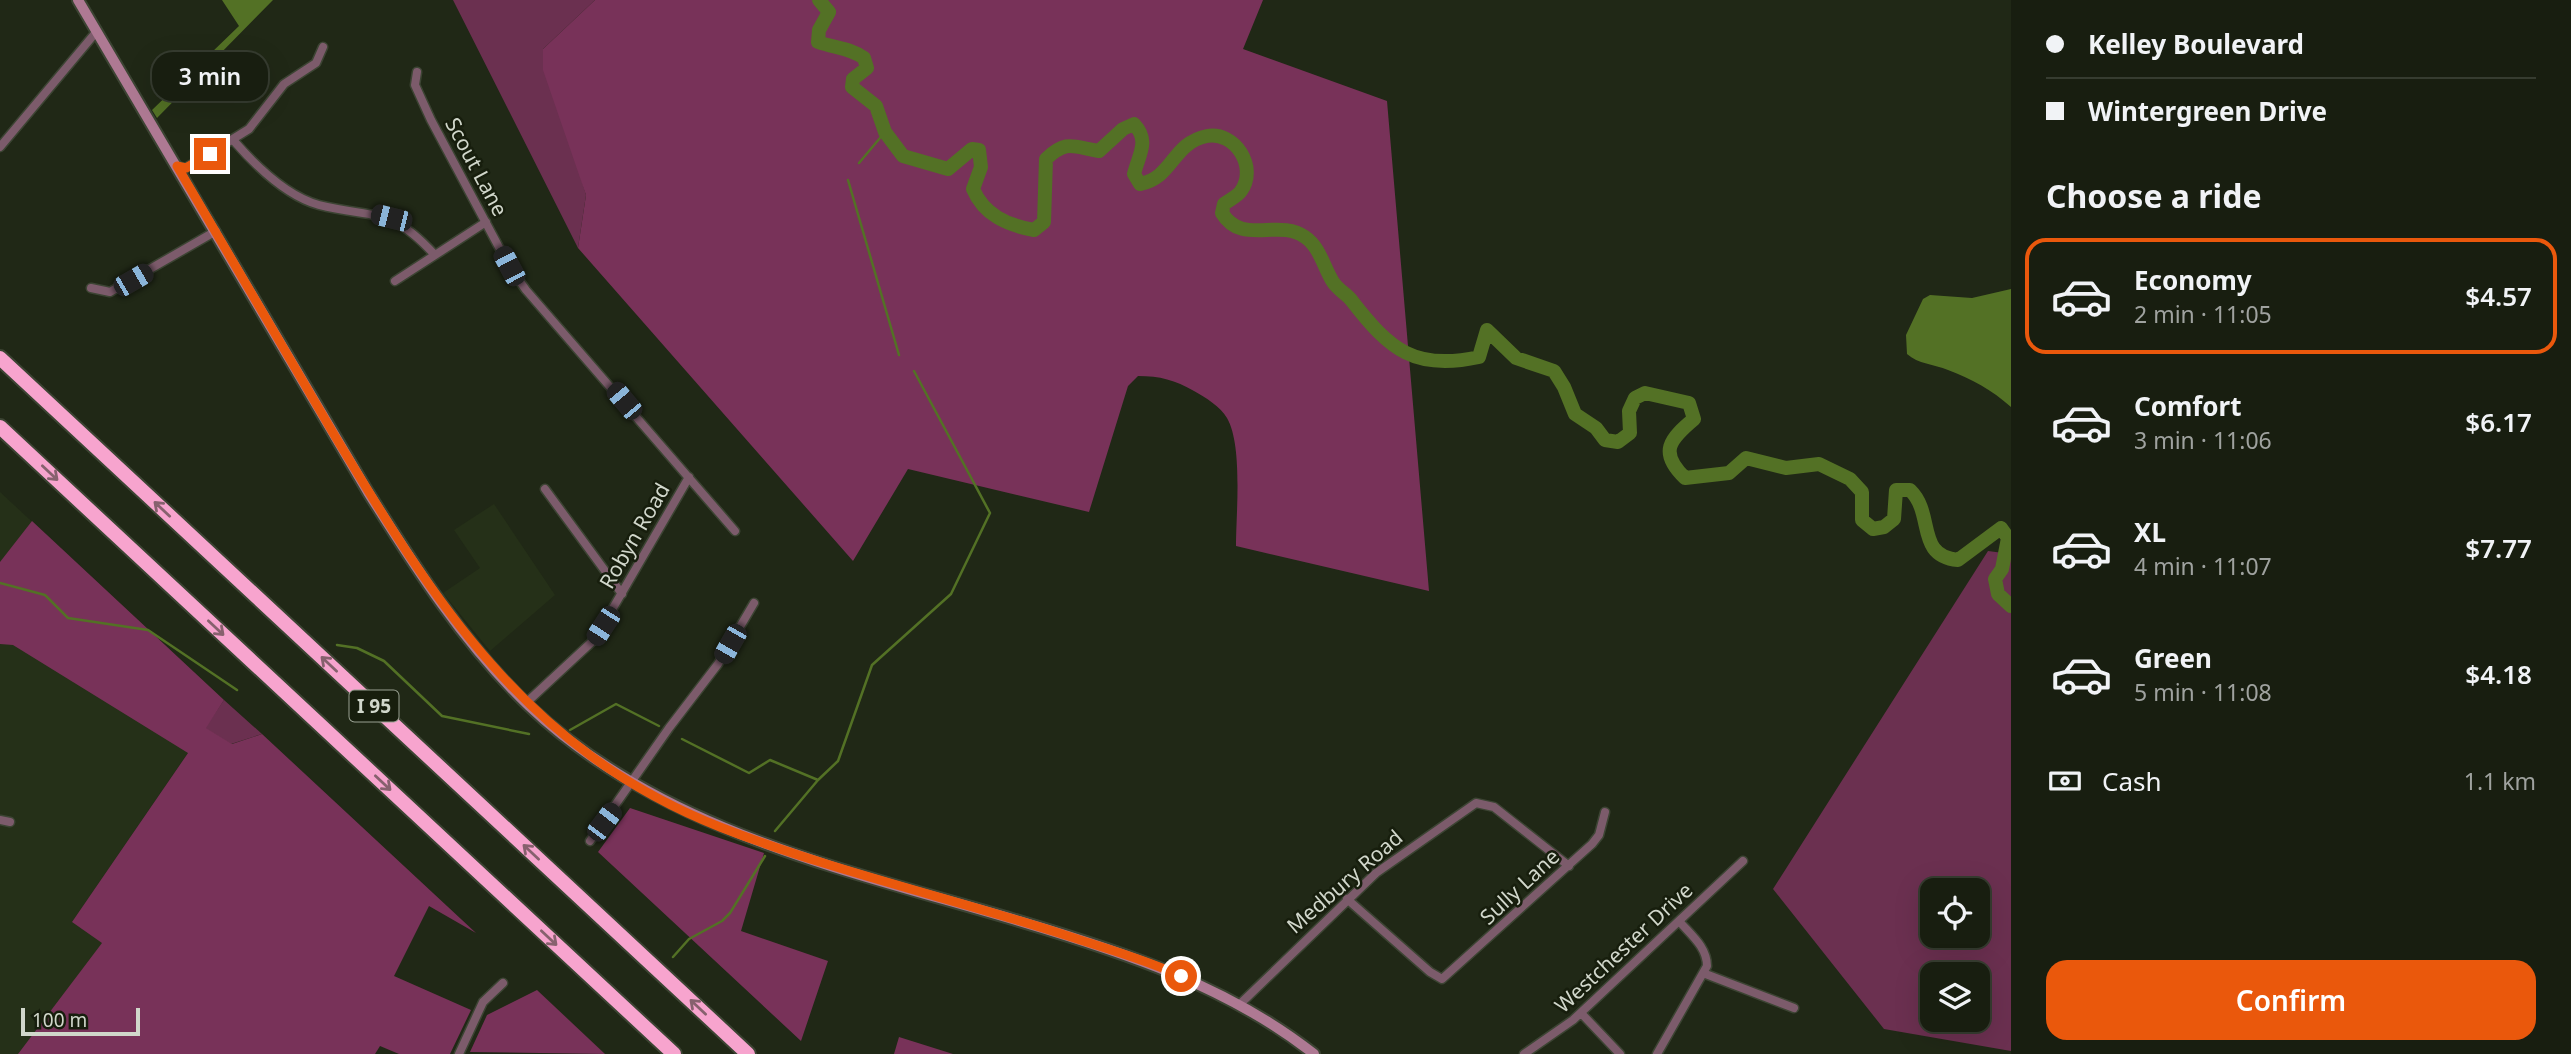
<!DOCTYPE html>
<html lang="en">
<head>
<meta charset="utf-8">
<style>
	:root { --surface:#181e10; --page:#252b1e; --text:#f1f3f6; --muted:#9fa29f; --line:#363c30; --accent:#ea580c }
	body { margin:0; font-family:"Noto Sans",sans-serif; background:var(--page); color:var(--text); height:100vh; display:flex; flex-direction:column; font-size:26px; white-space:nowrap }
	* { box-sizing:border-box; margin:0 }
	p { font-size:23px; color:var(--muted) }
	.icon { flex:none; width:38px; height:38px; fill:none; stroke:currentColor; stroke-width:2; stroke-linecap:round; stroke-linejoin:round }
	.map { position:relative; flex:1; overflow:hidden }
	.sheet { display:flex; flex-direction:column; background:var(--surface); width:560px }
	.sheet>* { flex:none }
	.top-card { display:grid; align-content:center; height:154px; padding:0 35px; background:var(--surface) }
	.buttons { position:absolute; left:1920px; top:878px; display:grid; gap:14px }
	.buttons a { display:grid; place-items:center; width:70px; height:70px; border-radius:14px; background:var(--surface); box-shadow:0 7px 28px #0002,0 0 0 2px var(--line); font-size:35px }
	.scale { position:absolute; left:21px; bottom:18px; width:119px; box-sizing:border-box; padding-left:7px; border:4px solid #d1d7cb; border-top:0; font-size:19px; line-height:24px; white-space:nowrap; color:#d1d7cb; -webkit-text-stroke:5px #171e0d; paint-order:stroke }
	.end { position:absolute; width:32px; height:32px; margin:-16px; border:9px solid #ea580c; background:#fff; box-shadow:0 0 0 4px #fff }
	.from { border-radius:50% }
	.bubble { position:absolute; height:49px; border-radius:21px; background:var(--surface); box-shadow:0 7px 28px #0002,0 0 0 2px var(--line); font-size:23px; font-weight:600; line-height:49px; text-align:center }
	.car { position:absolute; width:21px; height:42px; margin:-21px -10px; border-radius:9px; box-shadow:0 0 5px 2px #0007; background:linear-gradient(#222 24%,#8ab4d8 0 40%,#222 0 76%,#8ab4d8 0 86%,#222 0) }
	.top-card b { display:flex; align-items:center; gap:24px; height:66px; font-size:26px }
	.top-card b+b { border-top:2px solid var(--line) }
	.top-card i { width:18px; height:18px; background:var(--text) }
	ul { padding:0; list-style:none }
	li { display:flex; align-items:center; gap:21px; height:116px; margin:0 14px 10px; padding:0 21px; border:4px solid transparent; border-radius:21px }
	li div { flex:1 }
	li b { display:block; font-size:26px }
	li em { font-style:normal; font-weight:600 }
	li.current { border-color:var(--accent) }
	li>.icon { width:63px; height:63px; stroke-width:1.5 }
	h2 { padding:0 35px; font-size:32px; line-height:84px }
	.pay { display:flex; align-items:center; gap:18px; height:77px; padding:0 35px; font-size:26px }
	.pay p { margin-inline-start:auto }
	.primary-button { display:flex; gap:14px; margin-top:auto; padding:14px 35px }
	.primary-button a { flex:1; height:80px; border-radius:21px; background:var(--accent); color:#fff; font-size:28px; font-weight:600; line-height:80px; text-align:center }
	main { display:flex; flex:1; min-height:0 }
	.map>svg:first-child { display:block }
	.built { fill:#253018 }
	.green { fill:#6b3050; fill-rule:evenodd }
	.forest { fill:#783259 }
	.water { fill:#537125 }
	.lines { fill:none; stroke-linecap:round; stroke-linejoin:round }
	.stream { stroke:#537125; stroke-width:2.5 }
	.river { stroke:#537125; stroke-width:14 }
	.minor-casing { stroke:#3c4433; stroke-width:11 }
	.secondary-casing { stroke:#3c4433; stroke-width:14 }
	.motorway-casing { stroke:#3c4433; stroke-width:18 }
	.minor { stroke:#7c5b6b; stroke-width:8 }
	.secondary { stroke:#ae7993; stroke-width:10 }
	.motorway { stroke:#f7a4ce; stroke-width:14 }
	.oneway { stroke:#87616e }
	.route { stroke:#ea580c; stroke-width:9 }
	.labels { text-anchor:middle; stroke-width:5; stroke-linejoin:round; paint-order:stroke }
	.shield { fill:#171e0d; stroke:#99a092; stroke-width:2 }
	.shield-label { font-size:19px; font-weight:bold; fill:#d1d7cb }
	.street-label { font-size:21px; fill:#d1d7cb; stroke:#171e0d }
</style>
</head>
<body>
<main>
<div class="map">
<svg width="2011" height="1054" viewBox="0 0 2011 1054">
	<rect width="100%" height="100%" fill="#202816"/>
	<path class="built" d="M0 492 224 700 72 922 103 943 18 1054H0Z
		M494 504 555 595 490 651 443 593 480 568 454 530Z"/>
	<path class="green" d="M453 0H595L543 49 586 195 578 248Z
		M1988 551 2011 554V1051L1884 1029 1773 889ZM1932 891H1978V936H1932ZM1932 975H1978V1020H1932Z
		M224 700 262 734 231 744 205 728Z"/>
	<path class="forest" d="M595 0H1263L1243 49 1387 101 1429 591 1236 546C1236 513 1243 446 1227 418 1221 407 1205 397 1194 391 1175 380 1160 376 1138 376L1128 386 1089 512 908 469 853 561 578 248 586 195 543 70V49Z
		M32 521 224 700 206 728 232 744 262 734 476 933 429 906 394 976 471 1010 450 1054H399L380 1046 375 1054H18L102 943 72 922 188 753 13 645 0 644V562Z
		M630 808 764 853 741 931 828 961 801 1041 598 852Z
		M537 990 605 1054 470 1052 487 1015Z
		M899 1037 953 1054H894Z"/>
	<path class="water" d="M222 0H273L157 118 152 110 239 26Z
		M2011 289V407C1992 390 1972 379 1948 370 1934 364 1918 364 1907 354L1906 335 1923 299 1930 295 1972 298Z"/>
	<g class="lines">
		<path class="stream" d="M859 163 885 132
			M848 180 899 355
			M0 583 45 595 68 618 148 630 237 690
			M337 645 357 648 384 661 442 716 529 734
			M570 730 616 704 659 726
			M682 739 749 773 770 760 818 780 838 761 872 665 951 594 990 513 914 371
			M775 831 818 780
			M673 957 689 939 722 921 730 913 765 856"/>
		<path class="river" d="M819 0 829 12 819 30 818 42C835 48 850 48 864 58L867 68 853 79 852 87 876 106 885 132 903 156 948 169 972 149 979 150 981 167 973 189C984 215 1007 225 1034 230L1044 222 1046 159C1067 139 1073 147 1099 151L1123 129 1134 124C1150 141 1139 154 1134 174L1140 184C1173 178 1172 143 1207 136 1235 131 1258 167 1241 191 1238 196 1229 200 1224 204L1222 213C1242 246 1278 218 1305 237 1320 247 1324 268 1333 282 1338 290 1347 294 1352 301 1390 350 1415 371 1479 357L1487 330 1516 358 1554 371 1564 387 1575 414 1596 428 1605 440 1618 442 1630 433 1629 411 1635 398 1645 393 1689 403 1694 419C1670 439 1658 452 1685 478L1729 473 1746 458 1786 468 1819 464 1850 479 1862 492V520L1873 529 1884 527 1894 519 1896 490H1910C1935 514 1915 556 1958 560L2001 528 2008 538 2002 569 1995 579 1998 594 2011 606"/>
		<defs>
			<path id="minor" d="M417 72 415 85 431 120 509 266 526 290 735 531
				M234 141C255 165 286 196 319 205 375 219 390 206 434 254
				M0 147 97 31
				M177 166 186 168 249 129 284 84 316 63 323 47
				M395 281 486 222
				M91 288 110 292 216 231
				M545 489 622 594
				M526 703 595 639 689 477
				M0 820 10 822
				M590 841 669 728 718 664 754 603
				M1347 899 1430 972 1442 979 1592 844 1599 835 1605 812
				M1703 973 1794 1008
				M1239 1005 1376 873 1476 803 1494 807 1569 866
				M1581 1013 1620 1054
				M459 1054 483 1002 503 983
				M1524 1054 1573 1020 1743 861
				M1657 1054 1707 966C1707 947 1691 935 1679 921"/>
			<path id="secondary" d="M78 0 368 492C415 567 464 644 529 706 662 832 848 870 1019 921 1123 952 1228 986 1314 1054"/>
			<path id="motorway" d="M0 358 748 1054
				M0 427 674 1054"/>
		</defs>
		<use href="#minor" class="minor-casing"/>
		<use href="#secondary" class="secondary-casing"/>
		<use href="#motorway" class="motorway-casing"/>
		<use href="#minor" class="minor"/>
		<use href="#secondary" class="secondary"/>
		<use href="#motorway" class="motorway"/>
	</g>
	<defs><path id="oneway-shaft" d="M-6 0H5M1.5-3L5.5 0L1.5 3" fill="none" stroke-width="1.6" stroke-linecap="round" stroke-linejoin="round" transform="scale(1.75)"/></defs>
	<g class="oneway">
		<use href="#oneway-shaft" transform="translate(50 473) rotate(43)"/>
		<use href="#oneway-shaft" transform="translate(162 509) rotate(-137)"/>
		<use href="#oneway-shaft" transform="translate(216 628) rotate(43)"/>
		<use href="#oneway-shaft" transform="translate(329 664) rotate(-137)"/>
		<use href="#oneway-shaft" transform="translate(383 783) rotate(43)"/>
		<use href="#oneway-shaft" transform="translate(531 852) rotate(-137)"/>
		<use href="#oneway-shaft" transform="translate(549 938) rotate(43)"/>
		<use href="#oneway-shaft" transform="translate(698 1007) rotate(-137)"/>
	</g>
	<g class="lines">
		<path class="route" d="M210 154 186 168 177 166C229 254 280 343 332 431 434 602 526 750 720 827 832 871 951 898 1065 935 1104 948 1144 959 1181 976"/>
	</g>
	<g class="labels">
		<rect class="shield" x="349.5" y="690.5" width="49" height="31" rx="5"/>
		<g class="shield-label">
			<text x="374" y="713">I 95</text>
		</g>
		<g class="street-label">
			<text transform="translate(476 167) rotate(62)" y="7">Scout Lane</text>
			<text transform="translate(635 536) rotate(-60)" y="7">Robyn Road</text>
			<text transform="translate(1345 882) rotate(-41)" y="7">Medbury Road</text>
			<text transform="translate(1520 887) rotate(-43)" y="7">Sully Lane</text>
			<text transform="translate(1624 948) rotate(-43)" y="7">Westchester Drive</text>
		</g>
	</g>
</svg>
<div class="buttons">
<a><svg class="icon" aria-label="locate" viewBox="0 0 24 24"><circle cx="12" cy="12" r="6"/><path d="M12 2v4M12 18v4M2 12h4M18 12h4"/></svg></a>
<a><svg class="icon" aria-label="layers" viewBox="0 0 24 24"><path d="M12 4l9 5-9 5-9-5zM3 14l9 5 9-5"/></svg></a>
</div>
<div class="scale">100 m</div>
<i class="end from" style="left:1181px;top:976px"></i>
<i class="end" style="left:210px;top:154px"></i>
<div class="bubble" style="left:152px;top:52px;width:116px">3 min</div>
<i class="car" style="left:391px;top:218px;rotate:284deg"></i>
<i class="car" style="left:509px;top:266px;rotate:332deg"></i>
<i class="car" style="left:133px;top:280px;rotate:60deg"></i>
<i class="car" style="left:624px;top:401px;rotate:320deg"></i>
<i class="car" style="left:603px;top:626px;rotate:213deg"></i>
<i class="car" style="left:730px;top:644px;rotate:210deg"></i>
<i class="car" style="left:604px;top:822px;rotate:37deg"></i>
</div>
<section class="sheet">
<div class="top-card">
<b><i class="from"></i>Kelley Boulevard</b>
<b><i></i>Wintergreen Drive</b>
</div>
<h2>Choose a ride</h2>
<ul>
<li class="current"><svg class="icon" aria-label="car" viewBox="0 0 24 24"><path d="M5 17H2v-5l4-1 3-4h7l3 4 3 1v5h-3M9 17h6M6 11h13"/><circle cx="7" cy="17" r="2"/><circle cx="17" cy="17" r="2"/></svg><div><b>Economy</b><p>2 min · 11:05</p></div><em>$4.57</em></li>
<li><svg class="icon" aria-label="car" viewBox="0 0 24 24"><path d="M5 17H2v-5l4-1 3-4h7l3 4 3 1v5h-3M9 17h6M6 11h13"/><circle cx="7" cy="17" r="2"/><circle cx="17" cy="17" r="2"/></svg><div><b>Comfort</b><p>3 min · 11:06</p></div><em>$6.17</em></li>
<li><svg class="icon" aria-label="car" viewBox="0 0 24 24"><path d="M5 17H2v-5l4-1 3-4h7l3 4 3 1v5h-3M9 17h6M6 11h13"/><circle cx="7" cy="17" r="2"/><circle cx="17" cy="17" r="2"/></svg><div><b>XL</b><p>4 min · 11:07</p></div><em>$7.77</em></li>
<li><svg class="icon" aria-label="car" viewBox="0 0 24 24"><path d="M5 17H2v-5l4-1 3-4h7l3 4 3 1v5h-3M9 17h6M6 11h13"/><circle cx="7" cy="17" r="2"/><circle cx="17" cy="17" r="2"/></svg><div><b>Green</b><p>5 min · 11:08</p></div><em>$4.18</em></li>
</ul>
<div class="pay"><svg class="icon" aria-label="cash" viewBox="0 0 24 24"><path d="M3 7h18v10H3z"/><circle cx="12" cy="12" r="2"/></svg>Cash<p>1.1 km</p></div>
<div class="primary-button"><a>Confirm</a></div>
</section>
</main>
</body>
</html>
